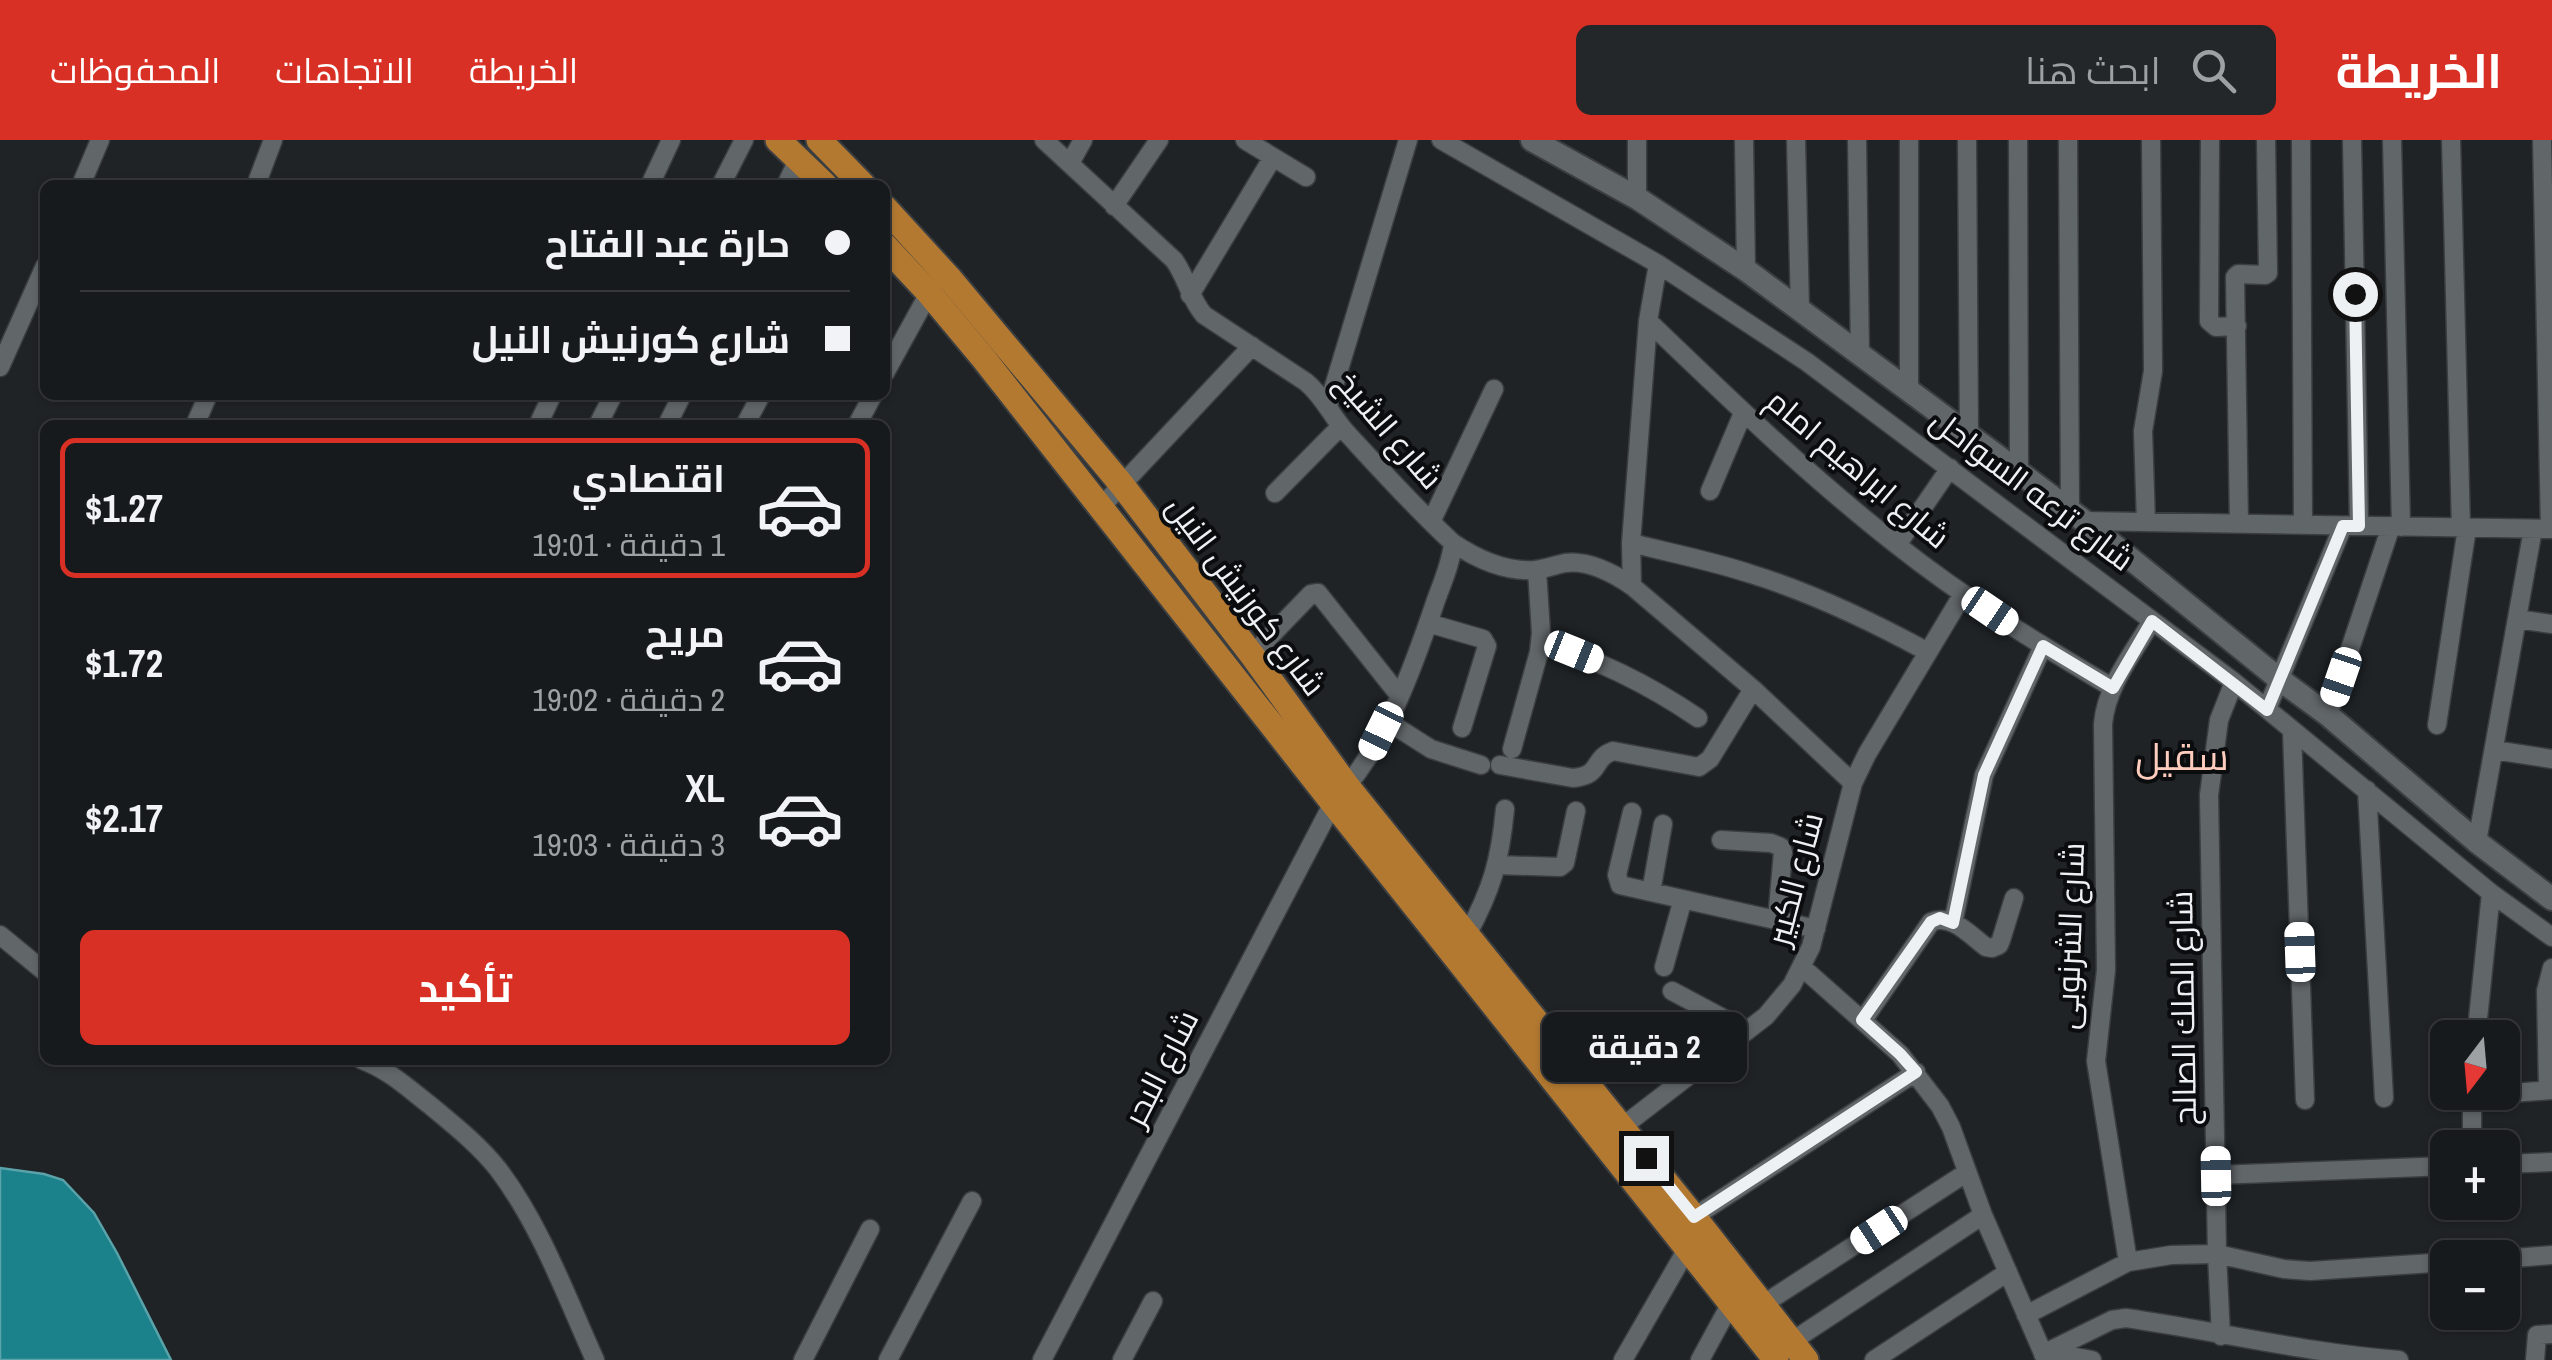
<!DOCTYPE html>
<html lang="ar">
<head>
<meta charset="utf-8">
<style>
	:root { --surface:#171a1c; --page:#242729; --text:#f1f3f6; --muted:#9ea1a3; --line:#36383b; --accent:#d93025 }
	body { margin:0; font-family:"Archivo Narrow",Cairo,sans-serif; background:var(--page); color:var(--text); direction:rtl; height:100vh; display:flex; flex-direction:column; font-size:38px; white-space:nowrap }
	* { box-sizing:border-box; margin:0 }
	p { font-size:32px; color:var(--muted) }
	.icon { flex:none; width:55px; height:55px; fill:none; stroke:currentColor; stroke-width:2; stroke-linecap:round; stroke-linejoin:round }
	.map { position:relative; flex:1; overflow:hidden; direction:ltr }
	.drawer { position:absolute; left:40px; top:280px; width:850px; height:645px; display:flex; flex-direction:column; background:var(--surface); border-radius:15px; box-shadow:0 2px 8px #0004,0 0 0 2px var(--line); direction:rtl }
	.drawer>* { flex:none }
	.hud { position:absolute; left:40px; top:40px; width:850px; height:220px; border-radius:15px; box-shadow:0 2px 8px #0004,0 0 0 2px var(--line); direction:rtl; display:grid; align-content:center; height:220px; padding:0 40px; background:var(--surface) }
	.needle { width:65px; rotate:196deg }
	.buttons { position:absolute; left:2430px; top:880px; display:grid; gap:20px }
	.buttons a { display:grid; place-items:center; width:90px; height:90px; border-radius:15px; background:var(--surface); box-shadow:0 2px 8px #0004,0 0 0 2px var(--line); font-size:50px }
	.end { position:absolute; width:45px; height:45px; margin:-22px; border:12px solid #eef1f3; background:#111; box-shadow:0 0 0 5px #111 }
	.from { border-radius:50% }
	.bubble { position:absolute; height:70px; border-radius:15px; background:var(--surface); box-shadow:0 2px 8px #0004,0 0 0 2px var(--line); font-size:32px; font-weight:700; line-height:70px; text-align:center; direction:rtl }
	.car { position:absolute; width:30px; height:60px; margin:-30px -15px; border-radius:12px; box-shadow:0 0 8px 2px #0007; background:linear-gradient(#fff 24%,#345 0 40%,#fff 0 76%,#345 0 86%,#fff 0) }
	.hud b { display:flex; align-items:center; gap:35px; height:95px; font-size:38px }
	.hud b+b { border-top:2px solid var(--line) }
	.hud i { width:25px; height:25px; background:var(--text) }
	ul { padding:18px 0 0; list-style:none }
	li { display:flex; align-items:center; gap:30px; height:140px; margin:0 20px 15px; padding:0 20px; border:5px solid transparent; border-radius:15px }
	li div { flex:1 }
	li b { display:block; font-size:38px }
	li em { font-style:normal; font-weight:700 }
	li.current { border-color:var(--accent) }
	li>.icon { width:90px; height:90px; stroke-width:1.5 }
	.button { display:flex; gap:20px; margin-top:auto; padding:20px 40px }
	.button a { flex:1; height:115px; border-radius:15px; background:var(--accent); color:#fff; font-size:40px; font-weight:700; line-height:115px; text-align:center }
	header { display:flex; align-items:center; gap:60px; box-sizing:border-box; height:140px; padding:0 50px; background:var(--accent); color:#fff }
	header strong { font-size:48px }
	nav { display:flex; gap:55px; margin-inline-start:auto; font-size:35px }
	.search { width:700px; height:90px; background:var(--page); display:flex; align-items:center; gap:25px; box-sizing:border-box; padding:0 35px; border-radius:15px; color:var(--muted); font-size:38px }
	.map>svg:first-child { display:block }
	.water { fill:#1b818a; stroke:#5aa3aa; stroke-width:2.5 }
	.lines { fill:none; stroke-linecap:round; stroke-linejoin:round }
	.minor-casing { stroke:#3b3e41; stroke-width:21 }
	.secondary-casing { stroke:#3b3e41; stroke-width:26 }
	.primary-casing { stroke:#3b3e41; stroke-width:29 }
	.minor { stroke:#616669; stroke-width:18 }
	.secondary { stroke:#616669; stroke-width:22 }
	.primary { stroke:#b37931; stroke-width:25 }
	.route { stroke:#eef1f3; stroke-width:12 }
	.labels { text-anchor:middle; stroke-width:8; stroke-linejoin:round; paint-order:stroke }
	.street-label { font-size:32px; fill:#eef1f3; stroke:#0b0c0d }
	.quarter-label { font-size:38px; fill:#fecdbe; stroke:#0b0c0d }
</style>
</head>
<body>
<header>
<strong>الخريطة</strong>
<div class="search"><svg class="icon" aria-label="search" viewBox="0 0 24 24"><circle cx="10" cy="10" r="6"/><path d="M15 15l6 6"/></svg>ابحث هنا</div>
<nav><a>الخريطة</a><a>الاتجاهات</a><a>المحفوظات</a></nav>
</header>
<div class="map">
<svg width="2552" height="1220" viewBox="0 0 2552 1220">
	<rect width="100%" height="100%" fill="#1f2326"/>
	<path class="water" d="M0 1028 44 1034 63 1040 94 1073 117 1113 171 1220H0Z"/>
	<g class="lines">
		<defs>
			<path id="minor" d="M1044 0 1174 120C1187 138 1190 159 1204 175L1306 242C1323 256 1331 275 1345 291 1380 329 1415 368 1453 403 1451 424 1442 443 1435 463 1414 525 1389 595 1347 646
				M1245 0 1306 37
				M1441 0 1658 124 1807 222 2234 542 2491 753 2552 797
				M1637 0V58
				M1744 0 1746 130
				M1796 0 1800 170
				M1857 0 1860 215
				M1909 0V250
				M1967 0 1969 295
				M2018 0 2019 332
				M2068 0 2070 371
				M2210 0 2209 181 2216 187 2237 186
				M2301 0 2303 385
				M2352 0 2359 386
				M2392 0 2401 387
				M2451 0 2461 388
				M2542 0 2550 389
				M1070 23 1083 0
				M81 45 100 0
				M256 45 273 0
				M650 45 671 0
				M721 45 744 0
				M786 45 798 20
				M1114 66 1159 0
				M1190 155 1273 17
				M1648 181C1728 258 1809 336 1897 405 1965 459 2039 504 2113 548
				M0 227 45 126
				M885 233 929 153
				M1328 266 1408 0
				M195 285 208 255
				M538 285 552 255
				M598 285 613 255
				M667 285 682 255
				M745 285 761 255
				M857 285 873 255
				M1710 351 1743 273
				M1275 353 1341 286
				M1101 367 1252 206
				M2084 381 2552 389
				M1431 382 1494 249
				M2146 382 2143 291 2153 231 2151 0
				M2239 384 2235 137 2238 134 2265 135 2268 133 2266 0
				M1453 403C1477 419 1504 432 1534 430 1545 429 1555 425 1565 423 1589 420 1613 433 1632 446L1753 549 1853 643
				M1631 403C1671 413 1712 421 1751 434 1813 453 1871 481 1928 512
				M1897 405 1950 328
				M1632 446 1631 403 1648 181 1658 124
				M2517 479 2552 484
				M1428 483 1483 499 1487 506 1462 588
				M1540 502C1598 519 1648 544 1698 578
				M1252 515 1311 454 1318 453 1399 555
				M2267 569 2343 386
				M2328 575 2391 386
				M1387 581 1431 609 1481 625
				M2437 585 2467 388
				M2292 591 2305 960
				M1512 609 1539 512 1541 493 1537 430
				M2494 610 2552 619
				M1500 625 1573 638C1603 635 1591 619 1613 611L1699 627 1710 619 1753 549
				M2367 650 2384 958
				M1632 672 1617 735 1620 745 1816 789
				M1721 700 1771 703 1781 707 1783 712 1777 780
				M2477 702 2533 389
				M1497 725 1560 727 1565 723 1576 671
				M1651 752 1663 684
				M1953 783 1984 635 2043 506
				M0 795 45 832
				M1467 795C1492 749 1500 721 1505 669
				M1664 827 1683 759
				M1803 828 1900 914 1940 966 1951 987 1983 1075 2046 1220
				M1672 851 1747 891
				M1863 880 1931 782C1951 773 1970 795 1986 807L1992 808 1999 805 2001 800 2014 758
				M2476 898 2491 753
				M362 920C389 930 409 949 431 966 455 986 479 1005 498 1029 541 1086 566 1156 595 1220
				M2548 950 2546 851 2552 828
				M2472 952V1008
				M2471 956 2552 950
				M1622 987 1766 876 1792 845 1811 807 1853 643 1867 614 1963 454
				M2502 1024 2552 1022
				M2216 1035 2448 1026
				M1694 1077 1916 932
				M2502 1119 2552 1115
				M2128 1122 2096 921 2106 830 2103 584C2106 547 2133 513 2152 481
				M1762 1165 1966 1033
				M2026 1175 2128 1122 2171 1115 2217 1114 2284 1129 2310 1131 2448 1122
				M2221 1196 2217 1114 2209 655 2219 580 2234 542
				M1791 1202 1983 1075
				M2049 1212 2092 1220
				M2043 1214 2112 1180 2126 1178C2217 1191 2307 1213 2399 1220
				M803 1220 870 1089
				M888 1220 972 1061
				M1042 1220 1333 663
				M1122 1220 1153 1161
				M1623 1220 1687 1109
				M1700 1220 1731 1163
				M1874 1220 2008 1132
				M2535 1220 2537 1195 2552 1194"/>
			<path id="secondary" d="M1532 0 1637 58 1746 130 2019 332 2084 381 2279 539 2328 575 2477 702 2552 759"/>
			<path id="primary" d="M778 0 825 45
				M819 0 863 45
				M885 68 950 139 1122 345 1252 515 1347 646 1694 1077 1806 1220
				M885 106 929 153 984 219 1333 663 1776 1220"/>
		</defs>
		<use href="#minor" class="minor-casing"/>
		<use href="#secondary" class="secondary-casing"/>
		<use href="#primary" class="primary-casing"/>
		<use href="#minor" class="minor"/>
		<use href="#secondary" class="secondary"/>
		<use href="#primary" class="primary"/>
	</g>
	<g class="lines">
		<path class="route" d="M1646 1018 1694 1077 1916 932 1900 914 1862 880 1931 782 1940 778 1953 783 1984 635 2043 506 2113 548 2152 481 2267 570 2343 386H2359L2355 154"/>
	</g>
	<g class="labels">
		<g class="street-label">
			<text transform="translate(1389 290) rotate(49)" y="11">شارع الشيخ</text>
			<text transform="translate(1858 329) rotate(40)" y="11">شارع ابراهيم امام</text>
			<text transform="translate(2032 350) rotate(37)" y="11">شارع ترعه السواحل</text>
			<text transform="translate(1246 456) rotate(53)" y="11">شارع كورنيش النيل</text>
			<text transform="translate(1795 739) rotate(-75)" y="11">شارع الكبير</text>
			<text transform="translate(2070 796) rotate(-88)" y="11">شارع الشرنوبى</text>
			<text transform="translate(2183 868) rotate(-91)" y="11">شارع الملك الصالح</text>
			<text transform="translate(1161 928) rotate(-63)" y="11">شارع البحر</text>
		</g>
		<g class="quarter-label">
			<text x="2182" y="630">سقيل</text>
		</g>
	</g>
</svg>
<div class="buttons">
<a><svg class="needle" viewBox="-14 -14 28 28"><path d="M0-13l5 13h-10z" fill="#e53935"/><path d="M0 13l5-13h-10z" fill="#9ea1a3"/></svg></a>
<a>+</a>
<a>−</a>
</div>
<i class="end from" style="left:2355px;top:154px"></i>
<i class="end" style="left:1646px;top:1018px"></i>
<div class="bubble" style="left:1542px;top:872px;width:205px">2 دقيقة</div>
<i class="car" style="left:1990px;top:471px;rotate:124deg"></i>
<i class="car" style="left:1574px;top:512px;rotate:112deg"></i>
<i class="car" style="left:2341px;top:537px;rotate:199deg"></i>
<i class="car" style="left:1381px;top:591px;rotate:206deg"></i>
<i class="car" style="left:2300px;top:812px;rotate:358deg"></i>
<i class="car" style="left:2216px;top:1036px;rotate:359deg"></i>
<i class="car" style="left:1879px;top:1090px;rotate:237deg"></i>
<div class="hud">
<b><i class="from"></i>حارة عبد الفتاح</b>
<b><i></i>شارع كورنيش النيل</b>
</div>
<section class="drawer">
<ul>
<li class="current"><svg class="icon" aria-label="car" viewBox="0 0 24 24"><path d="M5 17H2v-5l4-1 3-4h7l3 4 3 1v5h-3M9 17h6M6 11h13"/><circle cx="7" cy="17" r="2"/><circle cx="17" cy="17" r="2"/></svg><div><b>اقتصادي</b><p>1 دقيقة · 19:01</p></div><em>$1.27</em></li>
<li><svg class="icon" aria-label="car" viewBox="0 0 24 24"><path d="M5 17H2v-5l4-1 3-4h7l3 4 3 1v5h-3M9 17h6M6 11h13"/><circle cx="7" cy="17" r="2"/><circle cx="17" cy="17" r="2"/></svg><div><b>مريح</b><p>2 دقيقة · 19:02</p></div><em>$1.72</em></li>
<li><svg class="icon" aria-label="car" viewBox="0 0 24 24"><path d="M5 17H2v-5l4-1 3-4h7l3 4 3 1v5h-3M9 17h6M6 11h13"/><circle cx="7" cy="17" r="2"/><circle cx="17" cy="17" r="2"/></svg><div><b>XL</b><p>3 دقيقة · 19:03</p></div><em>$2.17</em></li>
</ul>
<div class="button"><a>تأكيد</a></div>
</section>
</div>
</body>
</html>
